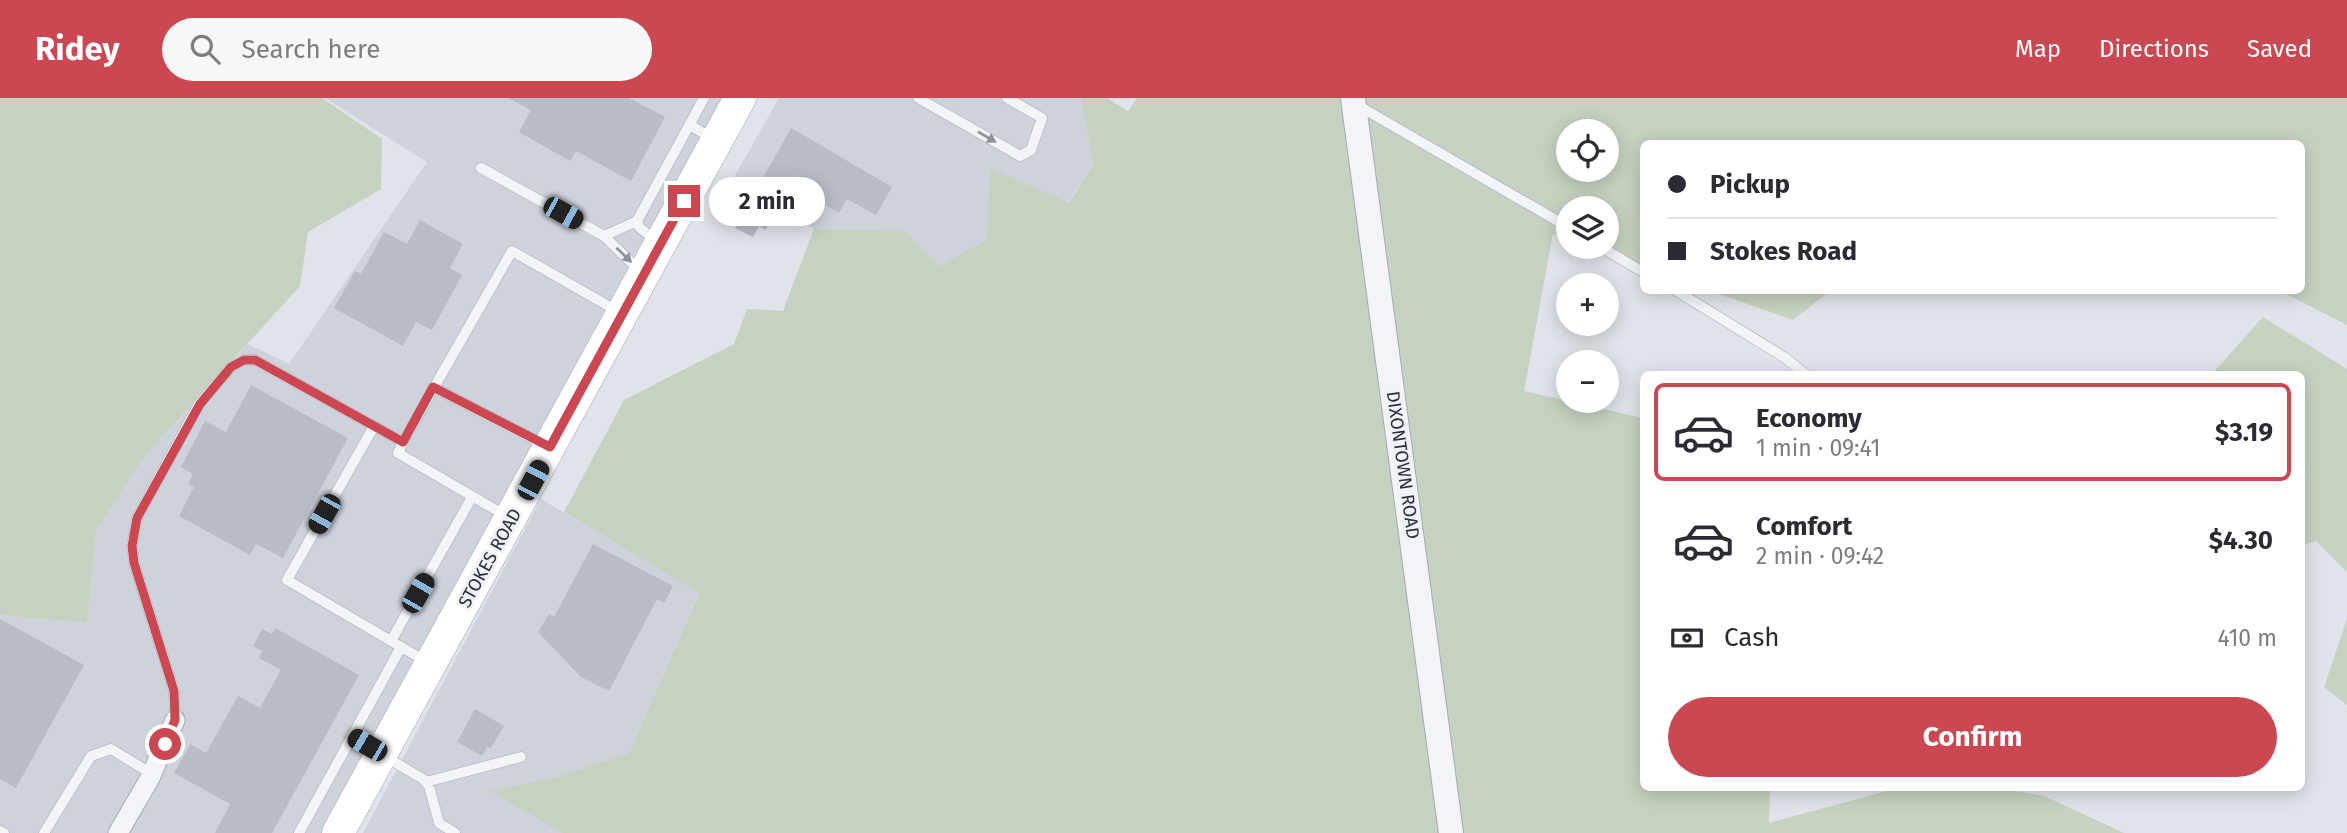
<!DOCTYPE html>
<html lang="en">
<head>
<meta charset="utf-8">
<style>
	:root { --surface:#fff; --page:#f7f7f7; --text:#2b2b33; --muted:#7c7c81; --line:#e1e1e2; --accent:#cb4853 }
	body { margin:0; font-family:"Fira Sans",sans-serif; background:var(--page); color:var(--text); height:100vh; display:flex; flex-direction:column; font-size:26px; white-space:nowrap }
	* { box-sizing:border-box; margin:0 }
	p { font-size:23px; color:var(--muted) }
	.icon { flex:none; width:38px; height:38px; fill:none; stroke:currentColor; stroke-width:2; stroke-linecap:round; stroke-linejoin:round }
	.map { position:relative; flex:1; overflow:hidden }
	.sheet { position:absolute; left:1640px; top:273px; width:665px; height:420px; display:flex; flex-direction:column; background:var(--surface); border-radius:10px; box-shadow:0 4px 18px #0003 }
	.sheet>* { flex:none }
	.hud { position:absolute; left:1640px; top:42px; width:665px; height:154px; border-radius:10px; box-shadow:0 4px 18px #0003; display:grid; align-content:center; height:154px; padding:0 28px; background:var(--surface) }
	.controls { position:absolute; left:1556px; top:21px; display:grid; gap:14px }
	.controls a { display:grid; place-items:center; width:63px; height:63px; border-radius:50%; background:var(--surface); box-shadow:0 4px 18px #0003; font-size:35px }
	.end { position:absolute; width:32px; height:32px; margin:-16px; border:9px solid #cb4853; background:#fff; box-shadow:0 0 0 4px #fff }
	.from { border-radius:50% }
	.bubble { position:absolute; height:49px; border-radius:24px; background:var(--surface); box-shadow:0 4px 18px #0003; font-size:23px; font-weight:700; line-height:49px; text-align:center }
	.car { position:absolute; width:21px; height:42px; margin:-21px -10px; border-radius:9px; box-shadow:0 0 5px 2px #0007; background:linear-gradient(#222 24%,#8ab4d8 0 40%,#222 0 76%,#8ab4d8 0 86%,#222 0) }
	.hud b { display:flex; align-items:center; gap:24px; height:66px; font-size:26px }
	.hud b+b { border-top:2px solid var(--line) }
	.hud i { width:18px; height:18px; background:var(--text) }
	ul { padding:12px 0 0; list-style:none }
	li { display:flex; align-items:center; gap:21px; height:98px; margin:0 14px 10px; padding:0 14px; border:4px solid transparent; border-radius:10px }
	li div { flex:1 }
	li b { display:block; font-size:26px }
	li em { font-style:normal; font-weight:700 }
	li.active { border-color:var(--accent) }
	li>.icon { width:63px; height:63px; stroke-width:1.5 }
	.pay { display:flex; align-items:center; gap:18px; height:77px; padding:0 28px; font-size:26px }
	.pay p { margin-inline-start:auto }
	.action { display:flex; gap:14px; margin-top:auto; padding:14px 28px }
	.action a { flex:1; height:80px; border-radius:42px; background:var(--accent); color:#fff; font-size:28px; font-weight:700; line-height:80px; text-align:center }
	header { display:flex; align-items:center; gap:42px; box-sizing:border-box; height:98px; padding:0 35px; background:var(--accent); color:#fff }
	header strong { font-size:33px }
	nav { display:flex; gap:38px; margin-inline-start:auto; font-size:24px }
	.search { width:490px; height:63px; background:var(--page); display:flex; align-items:center; gap:18px; box-sizing:border-box; padding:0 24px; border-radius:38px; color:var(--muted); font-size:26px }
	.map>svg:first-child { display:block }
	.built { fill:#ced2db }
	.green { fill:#c5d2c1; fill-rule:evenodd }
	.building { fill:#b7bcc5 }
	.lines { fill:none; stroke-linecap:round; stroke-linejoin:round }
	.service-casing { stroke:#a5aab3; stroke-width:11 }
	.minor-casing { stroke:#a5aab3; stroke-width:21 }
	.tertiary-casing { stroke:#a5aab3; stroke-width:26 }
	.primary-casing { stroke:#a0a7b4; stroke-width:33 }
	.service { stroke:#f3f4f7; stroke-width:10 }
	.minor { stroke:#f3f4f7; stroke-width:19 }
	.tertiary { stroke:#f3f4f7; stroke-width:24 }
	.primary { stroke:#fff; stroke-width:32 }
	.oneway { fill:#8e929c }
	.route { stroke:#cb4853; stroke-width:9 }
	.labels { text-anchor:middle; stroke-width:6; stroke-linejoin:round; paint-order:stroke }
	.street-label { font-size:18px; fill:#293040; stroke:#f0f2f6 }
</style>
</head>
<body>
<header>
<strong>Ridey</strong>
<div class="search"><svg class="icon" aria-label="search" viewBox="0 0 24 24"><circle cx="10" cy="10" r="6"/><path d="M15 15l6 6"/></svg>Search here</div>
<nav><a>Map</a><a>Directions</a><a>Saved</a></nav>
</header>
<div class="map">
<svg width="2347" height="735" viewBox="0 0 2347 735">
	<rect width="100%" height="100%" fill="#e0e3e9"/>
	<path class="built" d="M325 0H740L338 735H0V517L87 525 96 432 144 359 248 246 289 266 427 64Z
		M779 0H1081L1093 67 1068 105 939 168 905 133 814 131 733 81Z
		M541 401 699 494 629 655 556 679 491 693 562 735H363Z"/>
	<path class="green" d="M0 0H322L382 41 381 91 308 134 300 188 144 359 96 432 87 525 0 517Z
		M1081 0H1107L1128 13 1137 0H2347V227L2280 193 2301 192V46H1643V168L1589 149H1606V110H1568V141L1553 136 1524 293 1643 320V690H1770L1769 725 1898 690H1996L2044 698 2124 735H562L490 693 556 679 629 655 699 495 564 414 624 302 734 246 747 211 783 213 814 131 905 133 939 168 987 142 990 70 1069 105 1093 67ZM1568 33H1606V72H1568Z
		M1710 193 1830 192V193L1793 222Z
		M2263 219 2347 271V474L2316 443 2301 448V276H2212Z
		M2347 521V607L2324 589Z"/>
	<path class="building" d="M508 0H629L665 19 631 83 576 53 570 63 519 34 531 12Z
		M791 30 892 89 876 117 847 101 839 115 787 85 766 132 759 128 753 139 735 130Z
		M420 122 463 146 450 170 462 177 432 232 416 224 403 248 334 210 355 173 361 176 384 134 407 146Z
		M251 287 348 340 283 460 256 446 250 457 179 418 194 389 188 386 193 376 181 369 205 323 226 334Z
		M593 446 673 488 664 505 657 501 609 593 581 579 538 534 549 516 554 519Z
		M0 521 84 567 16 690 0 681Z
		M275 530 359 577 272 735H215L230 706 174 675 190 646 206 655 238 598 260 610 281 572 259 560 262 553 253 548 262 531 272 536Z
		M475 611 504 628 491 650 487 649 482 658 457 644Z"/>
	<g class="lines">
		<defs>
			<path id="service" d="M918 0 1020 58 1031 52 1042 20 1007 0
				M1357 7 1568 129
				M690 27 713 41
				M481 70 604 138 641 174
				M637 123 639 129 656 143
				M604 138 637 123 704 0
				M1601 149 1643 174
				M1675 192 1784 259 1805 276
				M433 289 545 347
				M374 328 287 482 427 564
				M508 419 398 355 403 344 512 153 619 214
				M391 543 472 399
				M175 622 174 593 134 465 132 448 137 420 199 306 231 269 244 262H255L403 344
				M352 639 423 681 429 688 439 725 455 735
				M426 684 521 659
				M0 733 4 735
				M44 735 91 658 111 651 152 676
				M299 735 401 549"/>
			<path id="minor" d="M118 735 150 680 175 622"/>
			<path id="tertiary" d="M1353 0 1451 735"/>
			<path id="primary" d="M338 735 740 0"/>
		</defs>
		<use href="#service" class="service-casing"/>
		<use href="#minor" class="minor-casing"/>
		<use href="#tertiary" class="tertiary-casing"/>
		<use href="#primary" class="primary-casing"/>
		<use href="#service" class="service"/>
		<use href="#minor" class="minor"/>
		<use href="#tertiary" class="tertiary"/>
		<use href="#primary" class="primary"/>
	</g>
	<defs><path id="oneway-solid" d="M-6-.8H1V-3.2L6.5 0L1 3.2V.8H-6Z" transform="scale(1.75)"/></defs>
	<g class="oneway">
		<use href="#oneway-solid" transform="translate(987 39) rotate(30)"/>
		<use href="#oneway-solid" transform="translate(624 157) rotate(44)"/>
	</g>
	<g class="lines">
		<path class="route" d="M165 646 175 622 174 593 134 465 132 448 137 420 200 306 231 269 244 262H255L403 344 433 289 550 349 684 103"/>
	</g>
	<g class="labels">
		<g class="street-label">
			<text transform="translate(1403 367) rotate(82)" y="6">DIXONTOWN ROAD</text>
			<text transform="translate(490 460) rotate(-61)" y="6">STOKES ROAD</text>
		</g>
	</g>
</svg>
<div class="controls">
<a><svg class="icon" aria-label="locate" viewBox="0 0 24 24"><circle cx="12" cy="12" r="6"/><path d="M12 2v4M12 18v4M2 12h4M18 12h4"/></svg></a>
<a><svg class="icon" aria-label="layers" viewBox="0 0 24 24"><path d="M12 4l9 5-9 5-9-5zM3 14l9 5 9-5"/></svg></a>
<a>+</a>
<a>−</a>
</div>
<i class="end from" style="left:165px;top:646px"></i>
<i class="end" style="left:684px;top:103px"></i>
<div class="bubble" style="left:709px;top:79px;width:116px">2 min</div>
<i class="car" style="left:563px;top:115px;rotate:119deg"></i>
<i class="car" style="left:533px;top:382px;rotate:28deg"></i>
<i class="car" style="left:324px;top:416px;rotate:209deg"></i>
<i class="car" style="left:418px;top:495px;rotate:30deg"></i>
<i class="car" style="left:367px;top:647px;rotate:300deg"></i>
<div class="hud">
<b><i class="from"></i>Pickup</b>
<b><i></i>Stokes Road</b>
</div>
<section class="sheet">
<ul>
<li class="active"><svg class="icon" aria-label="car" viewBox="0 0 24 24"><path d="M5 17H2v-5l4-1 3-4h7l3 4 3 1v5h-3M9 17h6M6 11h13"/><circle cx="7" cy="17" r="2"/><circle cx="17" cy="17" r="2"/></svg><div><b>Economy</b><p>1 min · 09:41</p></div><em>$3.19</em></li>
<li><svg class="icon" aria-label="car" viewBox="0 0 24 24"><path d="M5 17H2v-5l4-1 3-4h7l3 4 3 1v5h-3M9 17h6M6 11h13"/><circle cx="7" cy="17" r="2"/><circle cx="17" cy="17" r="2"/></svg><div><b>Comfort</b><p>2 min · 09:42</p></div><em>$4.30</em></li>
</ul>
<div class="pay"><svg class="icon" aria-label="cash" viewBox="0 0 24 24"><path d="M3 7h18v10H3z"/><circle cx="12" cy="12" r="2"/></svg>Cash<p>410 m</p></div>
<div class="action"><a>Confirm</a></div>
</section>
</div>
</body>
</html>
